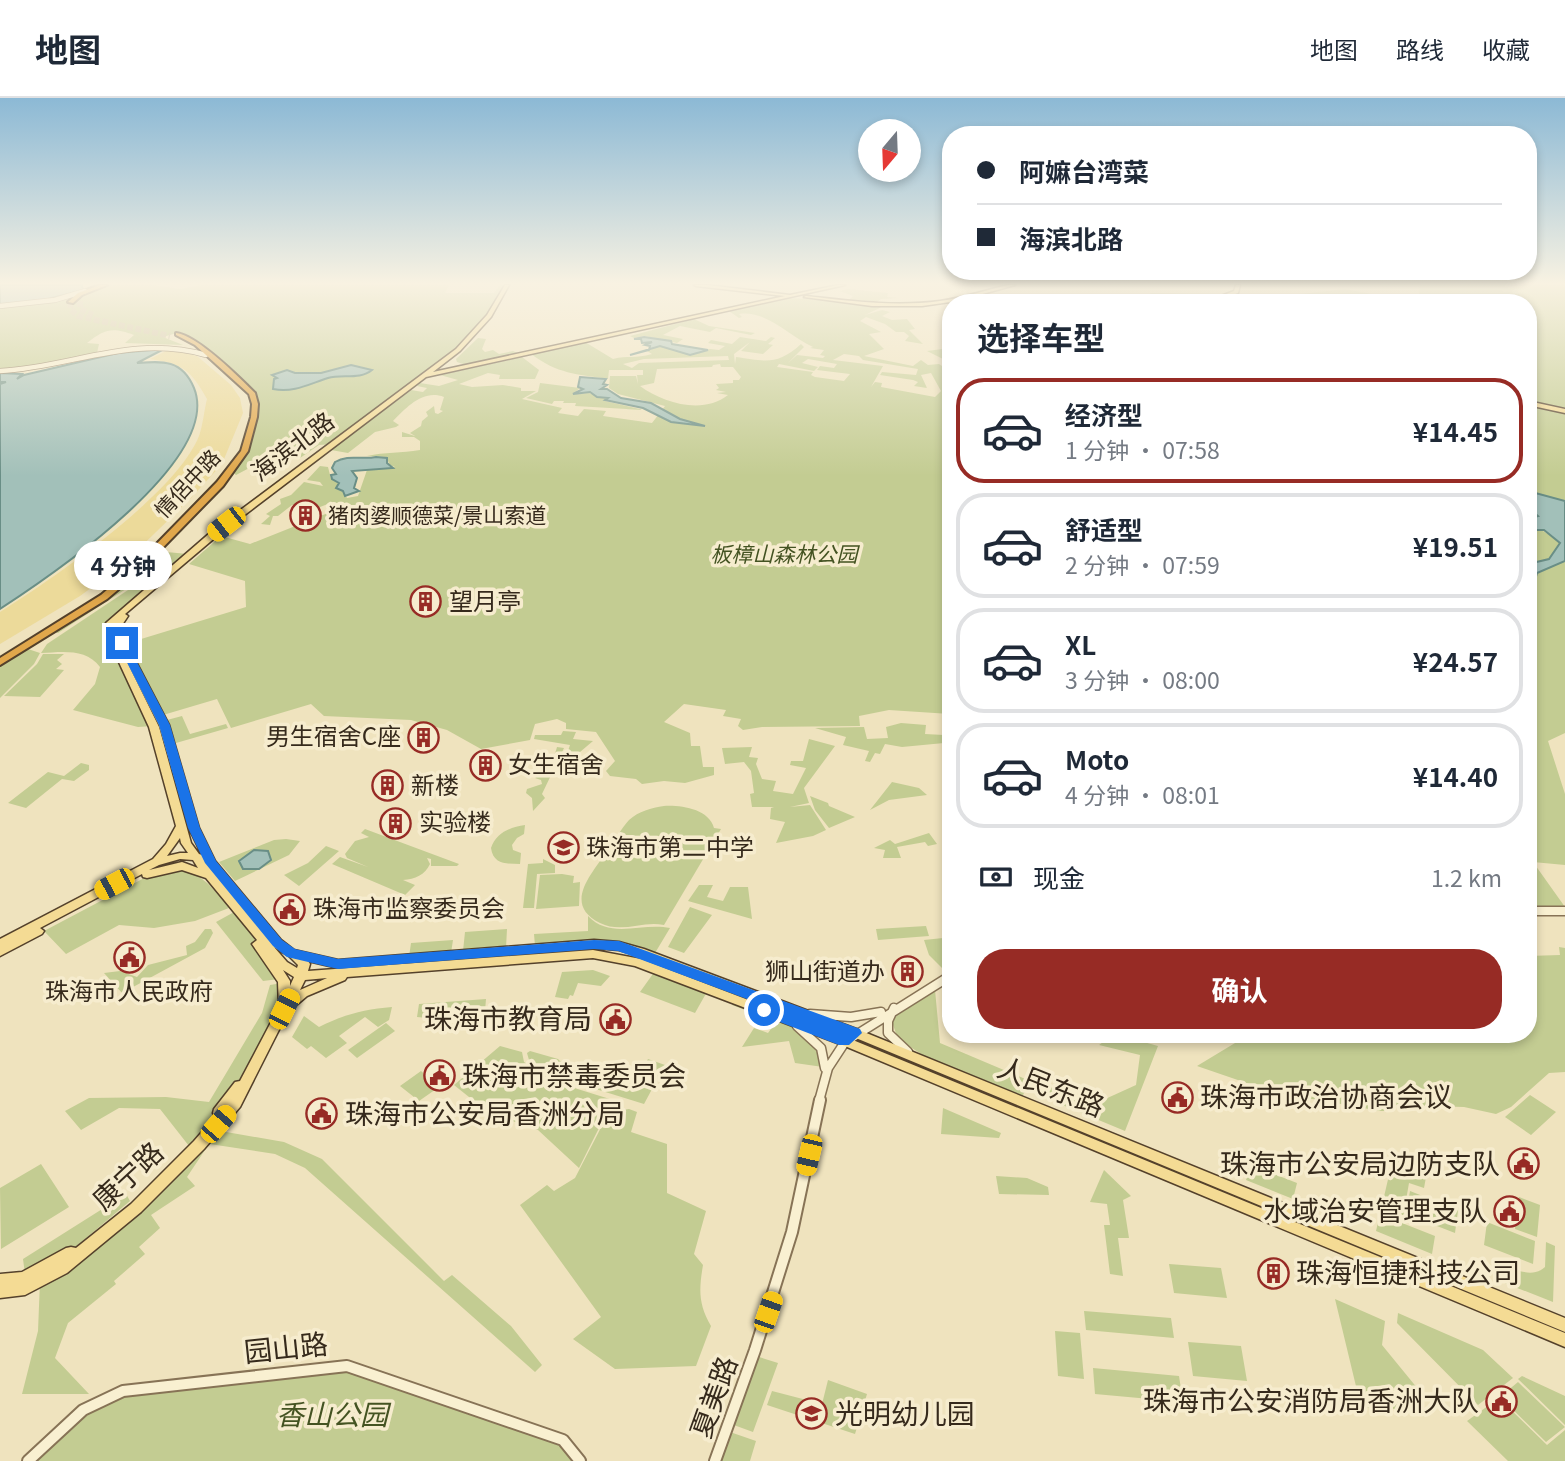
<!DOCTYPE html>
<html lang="zh">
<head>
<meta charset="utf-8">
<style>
	:root { --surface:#fff; --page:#f2f2f3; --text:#1f2937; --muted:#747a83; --line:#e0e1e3; --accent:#972b25 }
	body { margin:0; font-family:Georgia,"Noto Sans SC",serif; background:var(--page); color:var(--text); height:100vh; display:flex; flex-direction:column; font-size:26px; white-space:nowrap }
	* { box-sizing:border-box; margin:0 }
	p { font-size:23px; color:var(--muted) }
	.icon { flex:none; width:38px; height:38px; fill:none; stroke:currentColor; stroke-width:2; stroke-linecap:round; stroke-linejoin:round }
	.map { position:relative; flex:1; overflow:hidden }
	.details { position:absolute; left:942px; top:196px; width:595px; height:749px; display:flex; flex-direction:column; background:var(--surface); border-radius:28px; box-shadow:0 4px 10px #0003 }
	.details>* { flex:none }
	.banner { position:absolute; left:942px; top:28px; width:595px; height:154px; border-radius:28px; box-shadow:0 4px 10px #0003; display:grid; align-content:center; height:154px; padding:0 35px; background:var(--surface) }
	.needle { width:46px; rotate:199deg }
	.buttons { position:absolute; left:858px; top:21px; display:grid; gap:14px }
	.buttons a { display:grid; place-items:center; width:63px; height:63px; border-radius:50%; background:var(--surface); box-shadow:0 4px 10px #0003; font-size:35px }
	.end { position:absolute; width:32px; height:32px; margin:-16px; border:9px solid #1a73e8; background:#fff; box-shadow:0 0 0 4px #fff }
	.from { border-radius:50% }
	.bubble { position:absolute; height:49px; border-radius:24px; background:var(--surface); box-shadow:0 4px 10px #0003; font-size:23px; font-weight:700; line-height:49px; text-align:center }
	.car { position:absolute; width:21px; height:42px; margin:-21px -10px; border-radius:9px; box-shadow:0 0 5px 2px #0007; background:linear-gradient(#f5c518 24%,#345 0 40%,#f5c518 0 76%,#345 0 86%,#f5c518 0) }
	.banner b { display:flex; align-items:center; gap:24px; height:66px; font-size:26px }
	.banner b+b { border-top:2px solid var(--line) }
	.banner i { width:18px; height:18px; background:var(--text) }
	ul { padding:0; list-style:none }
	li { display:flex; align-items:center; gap:21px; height:105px; margin:0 14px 10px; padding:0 21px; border:4px solid var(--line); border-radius:28px }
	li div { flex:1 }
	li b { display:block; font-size:26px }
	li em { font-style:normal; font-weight:700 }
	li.selected { border-color:var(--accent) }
	li>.icon { width:63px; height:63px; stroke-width:1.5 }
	h2 { padding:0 35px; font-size:32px; line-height:84px }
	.pay { display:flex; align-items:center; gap:18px; height:77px; padding:0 35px; font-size:26px }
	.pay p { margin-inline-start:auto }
	.primary-button { display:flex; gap:14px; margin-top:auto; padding:14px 35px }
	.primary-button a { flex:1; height:80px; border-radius:28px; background:var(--accent); color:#fff; font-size:28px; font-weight:700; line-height:80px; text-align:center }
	header { display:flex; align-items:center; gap:42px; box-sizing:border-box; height:98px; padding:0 35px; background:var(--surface); border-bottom:2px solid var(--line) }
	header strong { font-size:33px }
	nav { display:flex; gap:38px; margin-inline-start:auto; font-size:24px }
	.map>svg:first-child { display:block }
	.green { fill:#c3cc92; fill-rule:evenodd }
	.sand { fill:#ecda9a }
	.water { fill:#a2c0b9; stroke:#698e86; stroke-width:2 }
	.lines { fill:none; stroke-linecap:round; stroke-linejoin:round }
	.highway-tunnel { stroke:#cabe9e; stroke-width:6; stroke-dasharray:6 2.5; stroke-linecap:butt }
	.minor-far2-casing { stroke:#877356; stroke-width:6 }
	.minor-far1-casing { stroke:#877356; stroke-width:11 }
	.minor-casing { stroke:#877356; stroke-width:14 }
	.major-casing { stroke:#54412b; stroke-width:3 }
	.highway-casing { stroke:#54412b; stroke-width:4 }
	.minor-far2 { stroke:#f9f0d1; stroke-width:4.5 }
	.minor-far1 { stroke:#f9f0d1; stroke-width:8 }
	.minor { stroke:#f9f0d1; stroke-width:10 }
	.major { fill:#f4db94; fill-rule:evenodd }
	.highway { fill:#e1a74b; fill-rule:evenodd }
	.route { fill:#1a73e8 }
	.labels { text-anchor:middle; stroke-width:7; stroke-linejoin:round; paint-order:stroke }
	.far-street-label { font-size:21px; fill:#362a1c; stroke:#f6ecce }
	.far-poi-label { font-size:21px; fill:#362a1c; stroke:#f6ecce; text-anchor:start }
	.far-park-label { font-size:21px; font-style:italic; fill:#445322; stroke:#f6ecce }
	.street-label { font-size:24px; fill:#362a1c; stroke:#f6ecce }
	.poi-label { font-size:24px; fill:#362a1c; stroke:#f6ecce; text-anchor:start }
	.near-poi-label { font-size:28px; fill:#362a1c; stroke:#f6ecce; text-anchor:start }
	.near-street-label { font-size:28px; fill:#362a1c; stroke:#f6ecce }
	.near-park-label { font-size:28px; font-style:italic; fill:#445322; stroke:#f6ecce }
</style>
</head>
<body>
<header>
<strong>地图</strong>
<nav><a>地图</a><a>路线</a><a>收藏</a></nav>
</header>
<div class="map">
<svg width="1565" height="1363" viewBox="0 0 1565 1363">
	<rect width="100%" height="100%" fill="#efe3be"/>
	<path class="green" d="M109 187H154L180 191 202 187H449L445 195H494L500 187H506L489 218 457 252 333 346 319 347 300 360 287 359 290 361 253 368 236 377 233 374C249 348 255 325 252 295L197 244 180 234 163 239 183 247 125 245 134 237C112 229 105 231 87 245L99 246 97 255 39 267 0 271V209L63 201Z
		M1420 187H1565V403L1528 393V388L1534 384 1528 382V354L1531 353 1528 352V205H1172L1155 202 1150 195 1221 196 1283 202 1293 200 1292 197 1345 191 1382 198 1419 199Z
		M848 191 888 195 887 199 899 200 881 201 876 205 886 207 865 217 882 212 890 214 882 218 892 222 907 221 915 231 909 232 923 246 905 243 909 238 904 234H896L885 226 866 219 860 223 881 234 869 236 884 251 864 258 913 268 921 262 928 267 939 266 942 268 945 262 927 253 950 250V616L889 612 859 618 860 628 762 629 743 632 738 628 741 621 723 618 726 612 684 606 664 624 690 635 691 648H700L703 669H714V677L685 685 664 683 642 686 636 681 610 678 606 673 615 663 596 634 566 631V625L557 621 535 626 530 642 481 651 447 632 411 622 324 618 311 606 231 630 217 601 163 617 128 545 246 509 245 483 189 466 221 438 250 446 343 409 333 404 320 409 292 407 278 418H273L270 427 261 426 270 418 266 416 281 406 280 401 291 397 304 384 323 388 320 384 307 382 320 368 328 369 331 381 339 385 336 390 343 393 347 400 358 398 367 372 395 369 390 367 386 359 367 358C385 354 401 355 420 352V343L414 339H402V334L415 338 410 335 421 328 422 323 428 318 426 314 434 308 435 315 438 316 443 313 440 312 444 299C423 291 407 309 393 323L399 327 396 329 375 334 348 355 331 352 411 292 423 294 427 290 417 288 420 285 439 288 458 282 440 277 522 259 539 272 535 281H499L500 277 488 275 459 286 472 289 503 287 521 290V293H536L522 301 562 310 558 315 578 318 584 311 606 313 603 318 652 325 665 308 618 296 609 290 610 278H636L638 286 637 277H643V272H609L608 281C576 276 558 276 531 256L585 244 613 261C628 257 635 261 652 256L647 253 660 248 690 257 710 251 719 252 725 248 708 245 711 242 732 246 740 239 766 243 771 239 775 240 768 246 773 247 763 256 741 253 750 244 734 256 735 266 736 259C765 263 777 268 801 246L804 249 788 265 797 257 823 260 825 258 820 257 824 252 810 250 813 249C789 238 767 212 739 216L742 219 739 220 729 213 788 200 848 203 853 198 840 193ZM844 256 859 258 863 262 918 271 916 277 882 274 880 277 913 282 918 284 914 288 927 290 921 277 931 275 941 293 935 299 881 289 882 285 875 284 871 289 883 268 833 262ZM728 258 729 262 639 265 632 270 623 266 644 261ZM808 261 837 266 834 270 820 268 817 272 850 276 844 283 815 279 811 277 813 274 777 269 779 266 814 273 818 269 802 265ZM720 266 721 269H733L741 279 739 282H733V285L716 286 719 290 716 292 726 294 717 295 728 297C703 317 663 305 640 288L654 285 657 271 712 269 713 267Z
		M694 221 709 228 755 235 751 237 716 230 710 234 680 228 663 237 683 241 677 245 645 238 634 240 630 238Z
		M478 240 486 241 482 251 485 254 493 252 499 256 513 253 520 256 466 267 457 264 456 261Z
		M540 285 580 290 573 296 588 295 608 300 605 303 644 312 575 308 576 305H563L564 303H554L552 306 526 300 538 294Z
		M1528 424 1561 444 1549 461 1528 466Z
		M155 453 188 456 177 466 166 465 58 535 49 533 87 511Z
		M1565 463V635L1548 643 1565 696V767L1533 764 1565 809 1528 811V471L1535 485 1537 475Z
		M167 466 175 467 110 525 153 628 138 629 73 612 95 586 100 569C86 550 62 554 41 555L47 546Z
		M25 550 40 555 34 566 0 600V567Z
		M43 556H64L57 562 62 566 56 571 64 572 40 599 4 598 37 566Z
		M182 618 190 636 226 626 228 630 176 645 167 622Z
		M901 625 926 627 925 636 944 637V645L902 649 885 646 880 656 875 655 870 664 865 663 869 653 843 647 846 639 815 630 864 629 867 641 888 640 886 629Z
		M563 633 576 634 573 641 593 643 567 665H564L570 647 534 641 535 637H561Z
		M809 641 835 648 804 690 809 705 790 709 810 707 826 732 813 738 776 745 785 724 770 721 771 710 774 709H752L750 696 754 695 751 673 744 664 725 666 722 650 752 649 749 659 758 660 756 666 762 681 776 683 773 693 793 696 806 670 790 667 791 663H803Z
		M557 649 564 650 542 696 545 700 533 713 532 700 526 695 527 691 542 686 541 682 535 680 542 674 537 672C548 665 554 662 557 649Z
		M81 665 89 667V672L74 683 62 681 26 710 8 705 48 674 64 678Z
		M892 684 919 690 927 697 889 702 870 712Z
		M810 698 828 705 829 708 855 719 829 730 815 712Z
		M664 708C681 707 709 711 714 730L721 731 664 827C643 822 622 836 600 825 562 806 592 776 607 753 614 743 621 731 629 722 639 713 651 710 664 708Z
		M525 727 524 736 517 740 512 747 513 752 521 755 520 766C506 766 493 766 491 750 496 735 510 729 525 727Z
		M365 731 459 766 457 768H431V761L427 760 430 766C425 777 415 781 403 782L415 787 405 797 332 766 340 759 368 769 347 760 345 756 355 743 369 739 361 735Z
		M929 735 937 746 928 748 925 744 897 749 901 760H883L885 752 874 750 890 742 895 746Z
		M286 741 300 743 289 757 235 783 219 764 274 742Z
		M326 748 339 753 299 788 284 777 308 765Z
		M543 761 555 767V775L537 776 534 810H523L528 766 543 765Z
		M172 772C201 772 212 789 229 810L195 823 154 830 119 827 66 856 44 833 148 778Z
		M562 776 574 778 573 785 580 784 579 808 536 811 540 777Z
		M699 787H713L707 799 723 803 730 789H748L752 821 688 803Z
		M361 800 378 806 382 802 404 810C391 823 360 819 343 816Z
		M690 809 712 817 684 855 668 849Z
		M236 813 254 836 256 850 279 881 263 883 216 824Z
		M588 818C611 842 642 824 670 830L655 855 621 846 535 848 534 836 588 833Z
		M926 828 929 838 878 842 876 831Z
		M205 831H211L213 835 205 850 122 895 104 875 120 873 137 879 148 867 187 857 186 848 195 844Z
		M507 831 506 850 463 853 465 834Z
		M950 835V870L945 873 929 857 924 842 943 840Z
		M453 842 451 855 409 859 411 845Z
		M1559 849 1565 850V974L1549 975 1511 1009 1496 1016 1464 1009 1395 1007 1389 1013H1380L1273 994 1197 968 1240 942 1237 936H1528V858L1560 857Z
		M593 872 610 878 601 888 578 885 573 898 570 897 568 901 555 899 562 874Z
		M655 873 708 892 695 915 640 894Z
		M282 885V912L257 962 189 1048 160 1011 119 1010 81 1032 65 1013 89 1000 166 999 209 1004 262 915 270 887Z
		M935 892 940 945 1030 983 1022 999 932 963 898 941 892 924 899 911Z
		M486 901 485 913 452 915 450 922 417 919 419 906Z
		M735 903C773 917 810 926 823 969L795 965 789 943 742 949 754 930 768 935 776 924 732 907Z
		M392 909 389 922 378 929 365 919 339 938 347 945 326 960 311 948 307 951 292 939 304 918 319 929C343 917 364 911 392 909Z
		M386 925 395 933 357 960 348 952Z
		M1114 936H1134L1133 941 1158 948 1125 1033 1036 996 1046 988 1103 1002 1136 987 1140 957 1099 947Z
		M500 948 522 954 524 964 555 984 613 1002 579 1070 538 1032 489 1015 454 987Z
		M530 953 558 961 565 968 634 987 648 961 665 967 644 1006 557 979 529 962 527 955Z
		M421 973 439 989 419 1003 400 988Z
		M1530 997 1556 1014 1531 1037 1505 1019Z
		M943 1010 1001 1035 999 1040 941 1036Z
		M629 1011 637 1014 631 1034 667 1046V1095L706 1113 694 1156 703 1167C699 1191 698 1206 711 1228L696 1268 615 1271 573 1241 601 1219 520 1107 547 1087 554 1093 575 1080 609 1014Z
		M215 1032 284 1044 322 1061 444 1183 452 1177 511 1228 542 1267 535 1274 305 1070 275 1056 203 1045Z
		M199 1048 207 1049 187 1079 195 1088 151 1117 160 1130 139 1149 145 1156 114 1183 116 1186 68 1225 55 1260 89 1296H22L38 1233 40 1183 64 1169Z
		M1412 1056 1429 1063 1424 1090 1409 1085 1402 1125 1435 1138 1432 1156 1376 1133 1393 1060Z
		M41 1066 69 1109 1 1151 0 1090Z
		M1251 1067 1297 1085 1293 1101 1246 1082Z
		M1104 1072 1131 1098 1123 1102 1129 1140H1118L1123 1178 1110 1176 1104 1127H1110L1107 1106 1090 1104Z
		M996 1078 1027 1080 1048 1089 1049 1097 999 1096Z
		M1410 1093 1458 1112 1455 1135 1406 1116Z
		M126 1096 130 1103 66 1157 25 1176 23 1161Z
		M1519 1099 1540 1107 1537 1139 1515 1131Z
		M1487 1124 1535 1143 1533 1166 1484 1147Z
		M1546 1144 1555 1148 1553 1204 1497 1182 1499 1165C1514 1171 1532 1181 1545 1169Z
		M1169 1166 1221 1170 1227 1200 1174 1195Z
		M1335 1201 1385 1223 1382 1247 1427 1302 1395 1311 1361 1309Z
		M1084 1213 1171 1220 1174 1240 1086 1232Z
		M1398 1215 1483 1252 1513 1280 1478 1307 1397 1225Z
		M1055 1233 1080 1235 1084 1281 1058 1278Z
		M1188 1244 1241 1248 1247 1283 1193 1278Z
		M756 1258 778 1265 753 1334 731 1326Z
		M347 1268 562 1343 578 1363H29L103 1300Z
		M1093 1270 1179 1278 1183 1304 1095 1296Z
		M1522 1278 1565 1298V1327L1518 1281Z
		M828 1282 867 1296 855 1336 767 1307 772 1293 822 1306Z
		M1518 1284 1565 1329 1546 1344 1500 1299Z
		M1499 1300 1547 1347 1565 1332V1363H1508L1467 1323Z
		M730 1334 756 1343 750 1363H719Z"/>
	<path class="sand" d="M170 251 197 258 231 287 240 300 243 315 222 366 190 401 121 468 80 498 0 546V514C53 481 176 396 199 338 203 327 204 313 207 301 191 272 183 266 150 261Z"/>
	<path class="water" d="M0 187H82L83 192 44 202 0 207Z
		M644 239 671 243 672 246 708 252 690 257 660 248 630 257 649 252 650 248 645 247 652 244 642 245 641 241H634Z
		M164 251 137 265C162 263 182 261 194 290 223 362 52 477 0 511V286L6 284H0V275L22 276 17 281 24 277 118 255Z
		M351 267 372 272C360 282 342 276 328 280 309 286 294 295 273 291L274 281 277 280 272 277 287 272 295 275H321Z
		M580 279 606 281 603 286 607 287 601 291H607L621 300 651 305 680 321 705 328 671 324 643 310 605 302 608 300 597 299 590 294 573 296 583 291 578 289Z
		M376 359 387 360V365L393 370 352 373 357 380 354 390 359 393 345 398 343 393 336 390 339 385 332 381 331 377 336 376 332 370 335 364C348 356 362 362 376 359Z
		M1528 393 1565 403V463L1537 475 1534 486 1528 466 1549 461 1560 445 1544 432H1532L1534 428 1528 421 1538 418 1528 410Z
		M254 752 268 753 271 762 259 771H243L239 763Z"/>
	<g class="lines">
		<path class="highway-tunnel" d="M80 203V211L93 217
			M71 204 70 211 78 218 170 238"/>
		<defs>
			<path id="minor-far2" d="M0 208 55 202 85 193
				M0 273C73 269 132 236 206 257"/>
			<path id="minor-far1" d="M1528 813H1565
				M894 910 888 923V935L908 954
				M810 916 851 919 881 914
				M797 928 821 950 825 970
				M819 1003 828 970 845 944 950 878"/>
			<path id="minor" d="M28 1363 83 1312 123 1293 347 1268 563 1342 580 1363
				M715 1363 755 1252 792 1134 820 1002"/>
			<path id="major" d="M505 187H509L491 219 460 253 433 274 785 198 696 188 694 187H707L790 197 838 187H845L426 279 217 438 125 516 128 518 122 527 121 535 169 627 199 730 215 763 281 842 294 852 338 862 594 842 619 844 644 851 859 932 1565 1220V1234L851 938 637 857 619 852 594 850 338 870 308 863 310 866 308 873 593 852 641 861 848 940 1565 1235V1249L840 946 635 868 593 860 347 879 345 882 307 898 294 909 290 910 240 1009 204 1051 141 1114 67 1175 25 1197 0 1200V1176L22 1174 66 1150 71 1149 76 1150 131 1106 194 1043 215 1019 213 1015 214 1011 235 984 240 983 279 909 278 884 252 846 257 842 206 780 182 772 147 780 143 779 142 776 40 830 44 833 42 836 0 858V841L153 761 166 746 176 728 149 629 105 534 106 525 211 434 456 251 487 217ZM125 560 159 627 189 730 202 757 199 756 191 745 159 629ZM180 740 181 745 188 755H180L167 758ZM180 761 193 762 198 770 182 764 149 772 159 767ZM274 849 289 858 298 867 297 870 287 864ZM283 872 294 879 290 888V883ZM327 880 300 892 305 882Z
				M1008 187H1015L957 203 922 208H872L804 199 806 198C851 203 895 209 940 203 963 200 986 192 1008 187Z
				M1236 187H1240L1238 195 1210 205H1203L1234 193Z
				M1528 303 1565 311V315L1528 307Z"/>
			<path id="highway" d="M100 187H107L82 197 73 205 68 204 78 195Z
				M176 235C197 237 239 279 255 295L258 306 257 319 248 353 223 388 139 474 107 501 0 567V560L101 497 133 470 217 384 241 353 251 319 252 306 249 296 195 247 176 237Z"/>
		</defs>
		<use href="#minor-far2" class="minor-far2-casing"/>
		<use href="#minor-far1" class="minor-far1-casing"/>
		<use href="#minor" class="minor-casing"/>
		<use href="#major" class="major-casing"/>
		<use href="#highway" class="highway-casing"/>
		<use href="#minor-far2" class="minor-far2"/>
		<use href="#minor-far1" class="minor-far1"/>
		<use href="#minor" class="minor"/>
		<use href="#major" class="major"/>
		<use href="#highway" class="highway"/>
	</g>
	<linearGradient id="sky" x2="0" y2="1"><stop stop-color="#8cb9d5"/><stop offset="0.49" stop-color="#f8f2e2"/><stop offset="1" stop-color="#f8f2e2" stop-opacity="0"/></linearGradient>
	<rect width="1565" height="378" fill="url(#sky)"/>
	<path class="route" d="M119 543 127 545 170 627 200 730 216 763 282 842 295 851 338 861 594 842 619 843 860 931 862 935 849 947H839L759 916 757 912 763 907 618 853 594 851 338 871 287 859 273 848 205 765 188 730 159 627 117 545Z"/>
	<defs>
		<symbol id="building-ring" viewBox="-11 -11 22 22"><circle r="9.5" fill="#f6ecce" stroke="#972b25" stroke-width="1.5"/><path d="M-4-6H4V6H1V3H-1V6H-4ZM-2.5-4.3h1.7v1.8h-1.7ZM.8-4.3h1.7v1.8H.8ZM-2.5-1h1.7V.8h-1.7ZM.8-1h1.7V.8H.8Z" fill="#972b25"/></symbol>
		<symbol id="school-ring" viewBox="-11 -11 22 22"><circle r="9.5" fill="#f6ecce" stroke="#972b25" stroke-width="1.5"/><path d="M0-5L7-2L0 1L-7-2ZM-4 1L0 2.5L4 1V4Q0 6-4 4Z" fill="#972b25"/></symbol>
		<symbol id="civic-ring" viewBox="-11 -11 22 22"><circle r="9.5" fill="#f6ecce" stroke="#972b25" stroke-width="1.5"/><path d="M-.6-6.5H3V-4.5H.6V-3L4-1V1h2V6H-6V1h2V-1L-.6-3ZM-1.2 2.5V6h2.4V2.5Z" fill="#972b25"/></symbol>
	</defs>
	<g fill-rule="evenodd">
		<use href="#building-ring" x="288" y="400" width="35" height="35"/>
		<use href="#building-ring" x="408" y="486" width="35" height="35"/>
		<use href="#building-ring" x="406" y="622" width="35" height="35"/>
		<use href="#building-ring" x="468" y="650" width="35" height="35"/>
		<use href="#building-ring" x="370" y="670" width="35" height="35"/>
		<use href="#building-ring" x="378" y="708" width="35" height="35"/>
		<use href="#school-ring" x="546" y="732" width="35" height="35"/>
		<use href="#civic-ring" x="272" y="794" width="35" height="35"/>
		<use href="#civic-ring" x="112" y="842" width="35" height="35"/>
		<use href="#building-ring" x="890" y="856" width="35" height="35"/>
		<use href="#civic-ring" x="598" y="904" width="35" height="35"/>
		<use href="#civic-ring" x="422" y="960" width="35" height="35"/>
		<use href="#civic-ring" x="1160" y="982" width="35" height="35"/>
		<use href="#civic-ring" x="304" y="998" width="35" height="35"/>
		<use href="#civic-ring" x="1506" y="1048" width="35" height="35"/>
		<use href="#civic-ring" x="1492" y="1096" width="35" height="35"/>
		<use href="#building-ring" x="1256" y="1158" width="35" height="35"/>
		<use href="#civic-ring" x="1484" y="1286" width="35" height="35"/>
		<use href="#school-ring" x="794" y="1298" width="35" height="35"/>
	</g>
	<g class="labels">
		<g class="far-street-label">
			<text transform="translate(188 386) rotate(-47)" y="7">情侶中路</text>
		</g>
		<g class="far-poi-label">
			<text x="328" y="425">猪肉婆顺德菜/景山索道</text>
		</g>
		<g class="far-park-label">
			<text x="784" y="464">板樟山森林公园</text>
		</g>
		<g class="street-label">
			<text transform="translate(293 349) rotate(-37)" y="8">海滨北路</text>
		</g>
		<g class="poi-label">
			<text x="449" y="512">望月亭</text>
			<text x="401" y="647" text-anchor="end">男生宿舍C座</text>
			<text x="508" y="675">女生宿舍</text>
			<text x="411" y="696">新楼</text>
			<text x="419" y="733">实验楼</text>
			<text x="586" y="758">珠海市第二中学</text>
			<text x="313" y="819">珠海市监察委员会</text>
			<text x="885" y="882" text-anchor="end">狮山街道办</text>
			<text x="129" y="902" text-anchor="middle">珠海市人民政府</text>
		</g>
		<g class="near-poi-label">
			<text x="592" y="931" text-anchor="end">珠海市教育局</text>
			<text x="462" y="988">珠海市禁毒委员会</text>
			<text x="1200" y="1009">珠海市政治协商会议</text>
			<text x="345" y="1026">珠海市公安局香洲分局</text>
			<text x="1500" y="1076" text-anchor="end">珠海市公安局边防支队</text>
			<text x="1487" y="1123" text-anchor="end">水域治安管理支队</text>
			<text x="1296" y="1185">珠海恒捷科技公司</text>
			<text x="1479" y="1313" text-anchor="end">珠海市公安消防局香洲大队</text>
			<text x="835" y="1326">光明幼儿园</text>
		</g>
		<g class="near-street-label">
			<text transform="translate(1051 989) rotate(22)" y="10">人民东路</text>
			<text transform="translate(128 1078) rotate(-43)" y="10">康宁路</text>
			<text transform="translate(286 1250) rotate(-6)" y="10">园山路</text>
			<text transform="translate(714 1299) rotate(-70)" y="10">夏美路</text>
		</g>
		<g class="near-park-label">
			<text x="332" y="1327">香山公园</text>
		</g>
	</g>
</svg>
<div class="buttons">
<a><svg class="needle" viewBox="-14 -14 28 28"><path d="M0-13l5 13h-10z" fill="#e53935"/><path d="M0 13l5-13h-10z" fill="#747a83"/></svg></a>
</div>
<i class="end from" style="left:764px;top:912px"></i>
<i class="end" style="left:122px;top:545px"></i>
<div class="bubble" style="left:74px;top:443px;width:98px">4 分钟</div>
<i class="car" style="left:226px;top:426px;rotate:232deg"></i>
<i class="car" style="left:114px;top:786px;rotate:242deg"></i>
<i class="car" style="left:284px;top:911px;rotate:26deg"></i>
<i class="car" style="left:218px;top:1026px;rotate:41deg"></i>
<i class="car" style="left:809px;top:1057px;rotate:193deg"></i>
<i class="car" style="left:768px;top:1214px;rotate:19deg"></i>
<div class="banner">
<b><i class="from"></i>阿嫲台湾菜</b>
<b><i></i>海滨北路</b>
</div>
<section class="details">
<h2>选择车型</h2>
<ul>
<li class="selected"><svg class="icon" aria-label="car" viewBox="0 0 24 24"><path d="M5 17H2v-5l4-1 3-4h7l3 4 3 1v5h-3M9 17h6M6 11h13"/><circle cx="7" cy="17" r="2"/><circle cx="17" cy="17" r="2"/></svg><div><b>经济型</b><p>1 分钟 · 07:58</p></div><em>¥14.45</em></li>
<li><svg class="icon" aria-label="car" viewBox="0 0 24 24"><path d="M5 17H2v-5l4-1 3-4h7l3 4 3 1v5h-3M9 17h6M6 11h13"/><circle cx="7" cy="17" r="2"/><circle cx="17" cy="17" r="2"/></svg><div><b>舒适型</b><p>2 分钟 · 07:59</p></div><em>¥19.51</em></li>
<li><svg class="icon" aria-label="car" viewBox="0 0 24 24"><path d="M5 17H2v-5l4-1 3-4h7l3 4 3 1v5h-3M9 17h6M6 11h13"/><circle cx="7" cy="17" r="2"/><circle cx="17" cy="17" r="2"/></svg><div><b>XL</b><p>3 分钟 · 08:00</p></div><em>¥24.57</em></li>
<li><svg class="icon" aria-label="car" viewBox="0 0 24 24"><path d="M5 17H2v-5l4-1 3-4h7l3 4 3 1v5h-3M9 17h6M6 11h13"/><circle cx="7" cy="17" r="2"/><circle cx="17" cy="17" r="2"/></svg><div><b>Moto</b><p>4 分钟 · 08:01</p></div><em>¥14.40</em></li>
</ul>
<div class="pay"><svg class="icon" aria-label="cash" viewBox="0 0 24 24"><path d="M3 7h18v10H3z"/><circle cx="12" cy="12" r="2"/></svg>现金<p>1.2 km</p></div>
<div class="primary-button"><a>确认</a></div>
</section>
</div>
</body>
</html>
